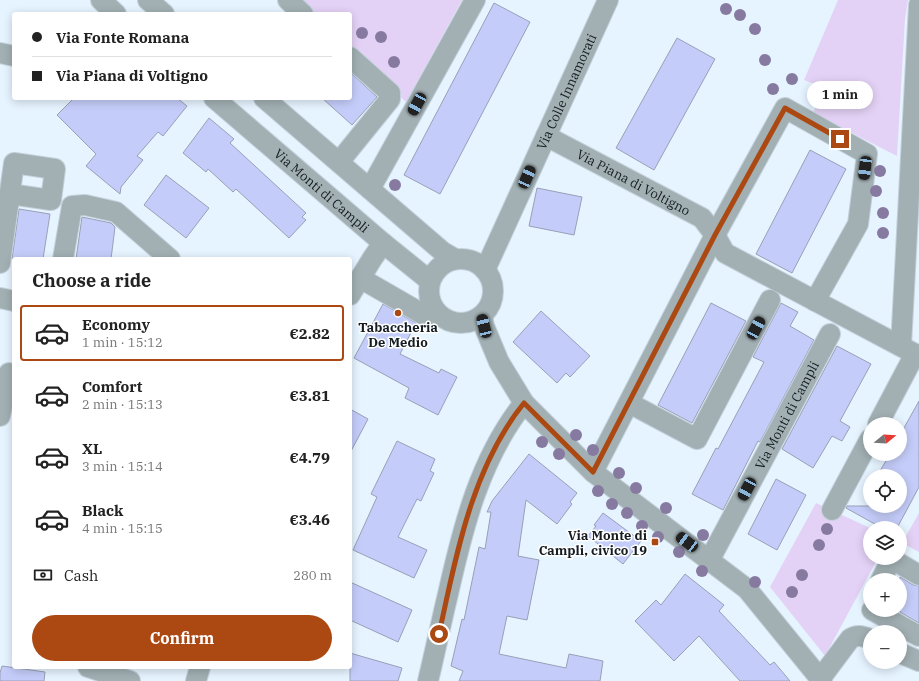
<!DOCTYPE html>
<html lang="en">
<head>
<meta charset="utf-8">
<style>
	:root { --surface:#fff; --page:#f2f2f2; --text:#222; --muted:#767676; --line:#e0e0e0; --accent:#ac4913 }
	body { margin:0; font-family:"IBM Plex Serif",serif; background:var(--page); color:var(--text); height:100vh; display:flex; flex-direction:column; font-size:15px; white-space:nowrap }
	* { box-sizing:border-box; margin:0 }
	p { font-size:13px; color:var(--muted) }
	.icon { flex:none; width:22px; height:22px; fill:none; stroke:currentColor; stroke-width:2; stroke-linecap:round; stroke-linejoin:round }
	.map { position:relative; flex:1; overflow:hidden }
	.side { position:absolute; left:12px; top:257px; width:340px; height:412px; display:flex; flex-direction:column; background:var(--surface); border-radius:4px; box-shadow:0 2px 10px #0003 }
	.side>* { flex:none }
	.guide { position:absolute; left:12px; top:12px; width:340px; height:88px; border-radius:4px; box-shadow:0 2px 10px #0003; display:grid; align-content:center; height:88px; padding:0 20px; background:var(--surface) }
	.needle { width:26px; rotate:72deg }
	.buttons { position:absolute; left:863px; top:417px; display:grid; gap:8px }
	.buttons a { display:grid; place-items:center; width:44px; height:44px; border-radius:50%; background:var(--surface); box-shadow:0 2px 10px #0003; font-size:20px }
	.end { position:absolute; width:18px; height:18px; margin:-9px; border:5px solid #ac4913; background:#fff; box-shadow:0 0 0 2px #fff }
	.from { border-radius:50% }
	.bubble { position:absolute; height:28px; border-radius:14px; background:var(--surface); box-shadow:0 2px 10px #0003; font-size:13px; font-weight:700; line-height:28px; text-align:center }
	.car { position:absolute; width:12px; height:24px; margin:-12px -6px; border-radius:5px; box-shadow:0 0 3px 1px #0007; background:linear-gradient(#222 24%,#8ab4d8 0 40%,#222 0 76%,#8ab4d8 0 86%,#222 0) }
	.guide b { display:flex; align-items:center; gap:14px; height:38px; font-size:15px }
	.guide b+b { border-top:1px solid var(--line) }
	.guide i { width:10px; height:10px; background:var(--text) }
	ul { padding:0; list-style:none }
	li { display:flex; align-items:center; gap:12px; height:56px; margin:0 8px 6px; padding:0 12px; border:2px solid transparent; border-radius:4px }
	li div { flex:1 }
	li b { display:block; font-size:15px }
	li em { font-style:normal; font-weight:700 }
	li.selected { border-color:var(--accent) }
	li>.icon { width:36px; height:36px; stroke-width:1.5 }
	h2 { padding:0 20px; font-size:18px; line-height:48px }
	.pay { display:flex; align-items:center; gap:10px; height:44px; padding:0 20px; font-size:15px }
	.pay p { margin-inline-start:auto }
	.button { display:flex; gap:8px; margin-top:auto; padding:8px 20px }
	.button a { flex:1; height:46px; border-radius:24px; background:var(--accent); color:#fff; font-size:16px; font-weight:700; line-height:46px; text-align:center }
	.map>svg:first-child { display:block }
	.green { fill:#e4d2f6 }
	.building { fill:#c4cdf9; stroke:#9a9fb7 }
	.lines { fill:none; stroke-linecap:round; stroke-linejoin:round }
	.minor-casing { stroke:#c4d1dc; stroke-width:22 }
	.minor { stroke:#a2b0b3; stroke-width:20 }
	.tree { fill:#877aa1 }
	.route { stroke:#ac4913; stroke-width:5 }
	.poi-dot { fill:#ac4913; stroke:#fff; stroke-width:1.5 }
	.labels { text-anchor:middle; stroke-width:3; stroke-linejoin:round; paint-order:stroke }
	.street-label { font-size:13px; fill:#141c22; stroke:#fff }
	.poi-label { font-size:13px; font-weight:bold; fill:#141c22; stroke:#fff }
</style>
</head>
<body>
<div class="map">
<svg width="919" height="681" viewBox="0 0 919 681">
	<rect width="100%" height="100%" fill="#e6f4ff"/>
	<path class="green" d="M295 0H462L406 102 350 50V14H310Z
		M838 0H908L905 19 897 156 813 113 824 88 804 80Z
		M816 503 870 528V558H878L825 656 770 587Z
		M919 513V552L902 543Z"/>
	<path class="building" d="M494 3 530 22 440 194 404 175Z
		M677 38 715 59 654 170 616 148Z
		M350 72 377 97 352 125 322 98H350Z
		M74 98H177L187 106 163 136 158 132 137 156 143 160 121 187 120 194 86 166 96 154 57 115Z
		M209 118 234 139 230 143 306 213 302 217 306 220 289 238 236 189 233 192 208 169 206 172 183 153Z
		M810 150 846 169 792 273 756 254Z
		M166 175 209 208 186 238 144 205Z
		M537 188 582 197 574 235 529 226Z
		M19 209 50 214 43 259H12Z
		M82 217 111 223 115 227 111 259H76Z
		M711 303 746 321 692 423 658 405Z
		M781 303 798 312 790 326 814 340 760 442 758 441 723 510 692 494 716 448 718 449 764 362 753 357Z
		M383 304 416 323 400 354 439 373 441 369 457 377 438 415 405 398 409 388 354 358Z
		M541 311 590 356 570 377 566 373 557 383 513 342Z
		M837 346 871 364 840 421 850 427 842 441 832 436 813 468 782 449Z
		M919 401V487L897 528H882L846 508 847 506H900V476H877L890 454H900V435Z
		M350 409 368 419 350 453Z
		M397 441 435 459 430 471 434 473 421 501 417 499 398 537 427 550 414 578 353 550 377 497 371 494Z
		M529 454 577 493 570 502 572 504 557 524 526 500 518 556 539 560 527 620 507 616 499 654 566 668 569 654 603 661 600 681H459L463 671 451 666 462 619 464 620 479 547 485 549 491 512H487L492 501Z
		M776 479 806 495 777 550 748 534Z
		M603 513 641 541 623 564 588 536 596 526 594 525Z
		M685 574 724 605 719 611 770 665 774 662 790 681H740L699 636 674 661 635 621 656 600 661 605Z
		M900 577 913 585 919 586V623L900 612Z
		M350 582 412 610 398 642 350 620Z
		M350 653 402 668 398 681H350Z
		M2 666 45 672 44 681H0V673Z"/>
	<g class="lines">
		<defs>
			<g id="minor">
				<path d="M101 0 116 14"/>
				<path d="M148 0 164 14"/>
				<path d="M288 0 303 14"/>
				<path d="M0 53 14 56"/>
				<path id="s1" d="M214 98 383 243 430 281"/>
				<path d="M264 98 443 252 455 259"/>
				<path id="s2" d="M546 136 702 218 715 235 725 253 919 356"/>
				<path d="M339 162 390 99V93L350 57"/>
				<path d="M370 189 475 0"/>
				<circle cx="461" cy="291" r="32"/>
				<path d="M63 259 72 206 85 205 116 212 170 259"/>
				<path d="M0 263 14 163 55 169 51 200 10 194"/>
				<path id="s3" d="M485 270 608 0"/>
				<path d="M360 278 426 316 432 306"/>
				<path d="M350 295 372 259 383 243"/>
				<path d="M0 298 14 301"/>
				<path d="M482 316 484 326 499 362 524 403 593 472 747 589 822 681"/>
				<path d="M901 346 919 5"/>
				<path d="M629 403 697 439 770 300"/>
				<path d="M0 416 9 373"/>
				<path d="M878 424 915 354"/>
				<path d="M593 472 715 235 785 108 867 154 858 224 815 301"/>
				<path d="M832 510 870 439"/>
				<path id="s4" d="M710 559 830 334"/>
				<path d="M881 580 889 564 894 561 897 562 919 575"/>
				<path d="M872 610 919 636"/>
				<path d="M900 653 919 661"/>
				<path d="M88 667 130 681"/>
				<path d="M820 679 850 639C857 634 863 636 870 639"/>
				<path d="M196 681 200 667"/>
				<path d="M428 681C435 652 441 623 448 594 463 527 480 458 524 403"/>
			</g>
		</defs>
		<use href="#minor" class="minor-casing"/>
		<use href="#minor" class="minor"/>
	</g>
	<g class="tree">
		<circle cx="726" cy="9" r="6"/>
		<circle cx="740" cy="15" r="6"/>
		<circle cx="755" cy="29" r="6"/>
		<circle cx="362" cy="33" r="6"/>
		<circle cx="381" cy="37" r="6"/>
		<circle cx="765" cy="60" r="6"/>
		<circle cx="394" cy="62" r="6"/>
		<circle cx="792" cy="79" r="6"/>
		<circle cx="773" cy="89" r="6"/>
		<circle cx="880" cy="171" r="6"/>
		<circle cx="395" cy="185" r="6"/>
		<circle cx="876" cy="191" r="6"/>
		<circle cx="883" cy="213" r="6"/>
		<circle cx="883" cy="233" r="6"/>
		<circle cx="576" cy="435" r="6"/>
		<circle cx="542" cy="442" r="6"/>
		<circle cx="593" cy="450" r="6"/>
		<circle cx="559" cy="454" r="6"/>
		<circle cx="619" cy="473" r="6"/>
		<circle cx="636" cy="488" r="6"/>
		<circle cx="598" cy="491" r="6"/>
		<circle cx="612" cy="504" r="6"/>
		<circle cx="666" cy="508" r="6"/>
		<circle cx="627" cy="513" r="6"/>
		<circle cx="642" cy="526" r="6"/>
		<circle cx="827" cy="529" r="6"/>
		<circle cx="703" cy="535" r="6"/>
		<circle cx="658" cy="537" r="6"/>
		<circle cx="819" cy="545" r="6"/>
		<circle cx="679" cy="552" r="6"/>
		<circle cx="702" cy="571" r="6"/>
		<circle cx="802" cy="575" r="6"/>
		<circle cx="755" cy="582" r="6"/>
		<circle cx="792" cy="592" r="6"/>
	</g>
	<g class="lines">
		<path class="route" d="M439 634C456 556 472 467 524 403L593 472 715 235 785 108 840 139"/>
	</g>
	<g class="poi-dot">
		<circle cx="398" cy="313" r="4"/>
		<rect x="651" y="538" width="8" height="8" rx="2"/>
	</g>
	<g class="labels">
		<g class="street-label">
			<text dy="5" stroke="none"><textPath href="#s3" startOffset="196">Via Colle Innamorati</textPath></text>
			<text dy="5" stroke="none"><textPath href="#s2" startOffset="99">Via Piana di Voltigno</textPath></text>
			<text dy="5" stroke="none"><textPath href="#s1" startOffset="142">Via Monti di Campli</textPath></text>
			<text dy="5" stroke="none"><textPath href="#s4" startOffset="163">Via Monti di Campli</textPath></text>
		</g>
		<g class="poi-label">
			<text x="398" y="332">Tabaccheria<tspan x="398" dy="15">De Medio</tspan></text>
			<text x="647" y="540" text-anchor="end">Via Monte di<tspan x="647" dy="15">Campli, civico 19</tspan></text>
		</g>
	</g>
</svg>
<div class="buttons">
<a><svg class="needle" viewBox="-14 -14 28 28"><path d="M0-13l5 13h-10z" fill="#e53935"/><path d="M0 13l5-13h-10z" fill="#767676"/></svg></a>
<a><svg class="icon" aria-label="locate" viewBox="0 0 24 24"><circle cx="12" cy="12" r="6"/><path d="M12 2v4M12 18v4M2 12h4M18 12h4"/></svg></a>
<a><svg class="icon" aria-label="layers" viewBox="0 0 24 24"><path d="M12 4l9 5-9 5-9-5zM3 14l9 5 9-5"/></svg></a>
<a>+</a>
<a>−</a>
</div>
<i class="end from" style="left:439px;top:634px"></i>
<i class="end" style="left:840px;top:139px"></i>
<div class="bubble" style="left:807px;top:81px;width:66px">1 min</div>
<i class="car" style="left:417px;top:104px;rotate:209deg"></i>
<i class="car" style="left:865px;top:168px;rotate:187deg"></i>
<i class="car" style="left:527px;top:177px;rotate:24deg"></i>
<i class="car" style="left:484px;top:326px;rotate:346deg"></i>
<i class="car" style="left:756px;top:328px;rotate:28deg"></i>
<i class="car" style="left:747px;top:489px;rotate:208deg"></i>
<i class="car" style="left:687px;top:542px;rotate:307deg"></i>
<div class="guide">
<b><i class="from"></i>Via Fonte Romana</b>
<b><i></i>Via Piana di Voltigno</b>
</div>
<section class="side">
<h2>Choose a ride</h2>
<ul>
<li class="selected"><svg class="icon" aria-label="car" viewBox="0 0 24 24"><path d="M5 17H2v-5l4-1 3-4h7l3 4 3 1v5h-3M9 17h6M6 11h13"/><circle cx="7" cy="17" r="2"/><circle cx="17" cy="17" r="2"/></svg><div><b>Economy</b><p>1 min · 15:12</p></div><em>€2.82</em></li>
<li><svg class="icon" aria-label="car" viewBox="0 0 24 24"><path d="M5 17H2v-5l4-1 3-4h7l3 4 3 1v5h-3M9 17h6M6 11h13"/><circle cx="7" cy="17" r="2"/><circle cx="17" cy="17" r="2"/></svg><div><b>Comfort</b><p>2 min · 15:13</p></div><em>€3.81</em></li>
<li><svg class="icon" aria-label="car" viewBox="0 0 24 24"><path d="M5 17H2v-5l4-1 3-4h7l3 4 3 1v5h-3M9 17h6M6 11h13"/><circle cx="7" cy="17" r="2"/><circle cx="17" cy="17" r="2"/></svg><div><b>XL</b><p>3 min · 15:14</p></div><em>€4.79</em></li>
<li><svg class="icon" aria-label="car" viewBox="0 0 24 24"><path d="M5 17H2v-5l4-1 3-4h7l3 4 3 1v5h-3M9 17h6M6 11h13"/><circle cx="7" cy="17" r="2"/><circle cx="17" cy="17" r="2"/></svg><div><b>Black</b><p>4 min · 15:15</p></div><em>€3.46</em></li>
</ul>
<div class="pay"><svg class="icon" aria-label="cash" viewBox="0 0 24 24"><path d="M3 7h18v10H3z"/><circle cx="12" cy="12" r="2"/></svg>Cash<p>280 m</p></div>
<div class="button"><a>Confirm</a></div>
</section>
</div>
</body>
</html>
